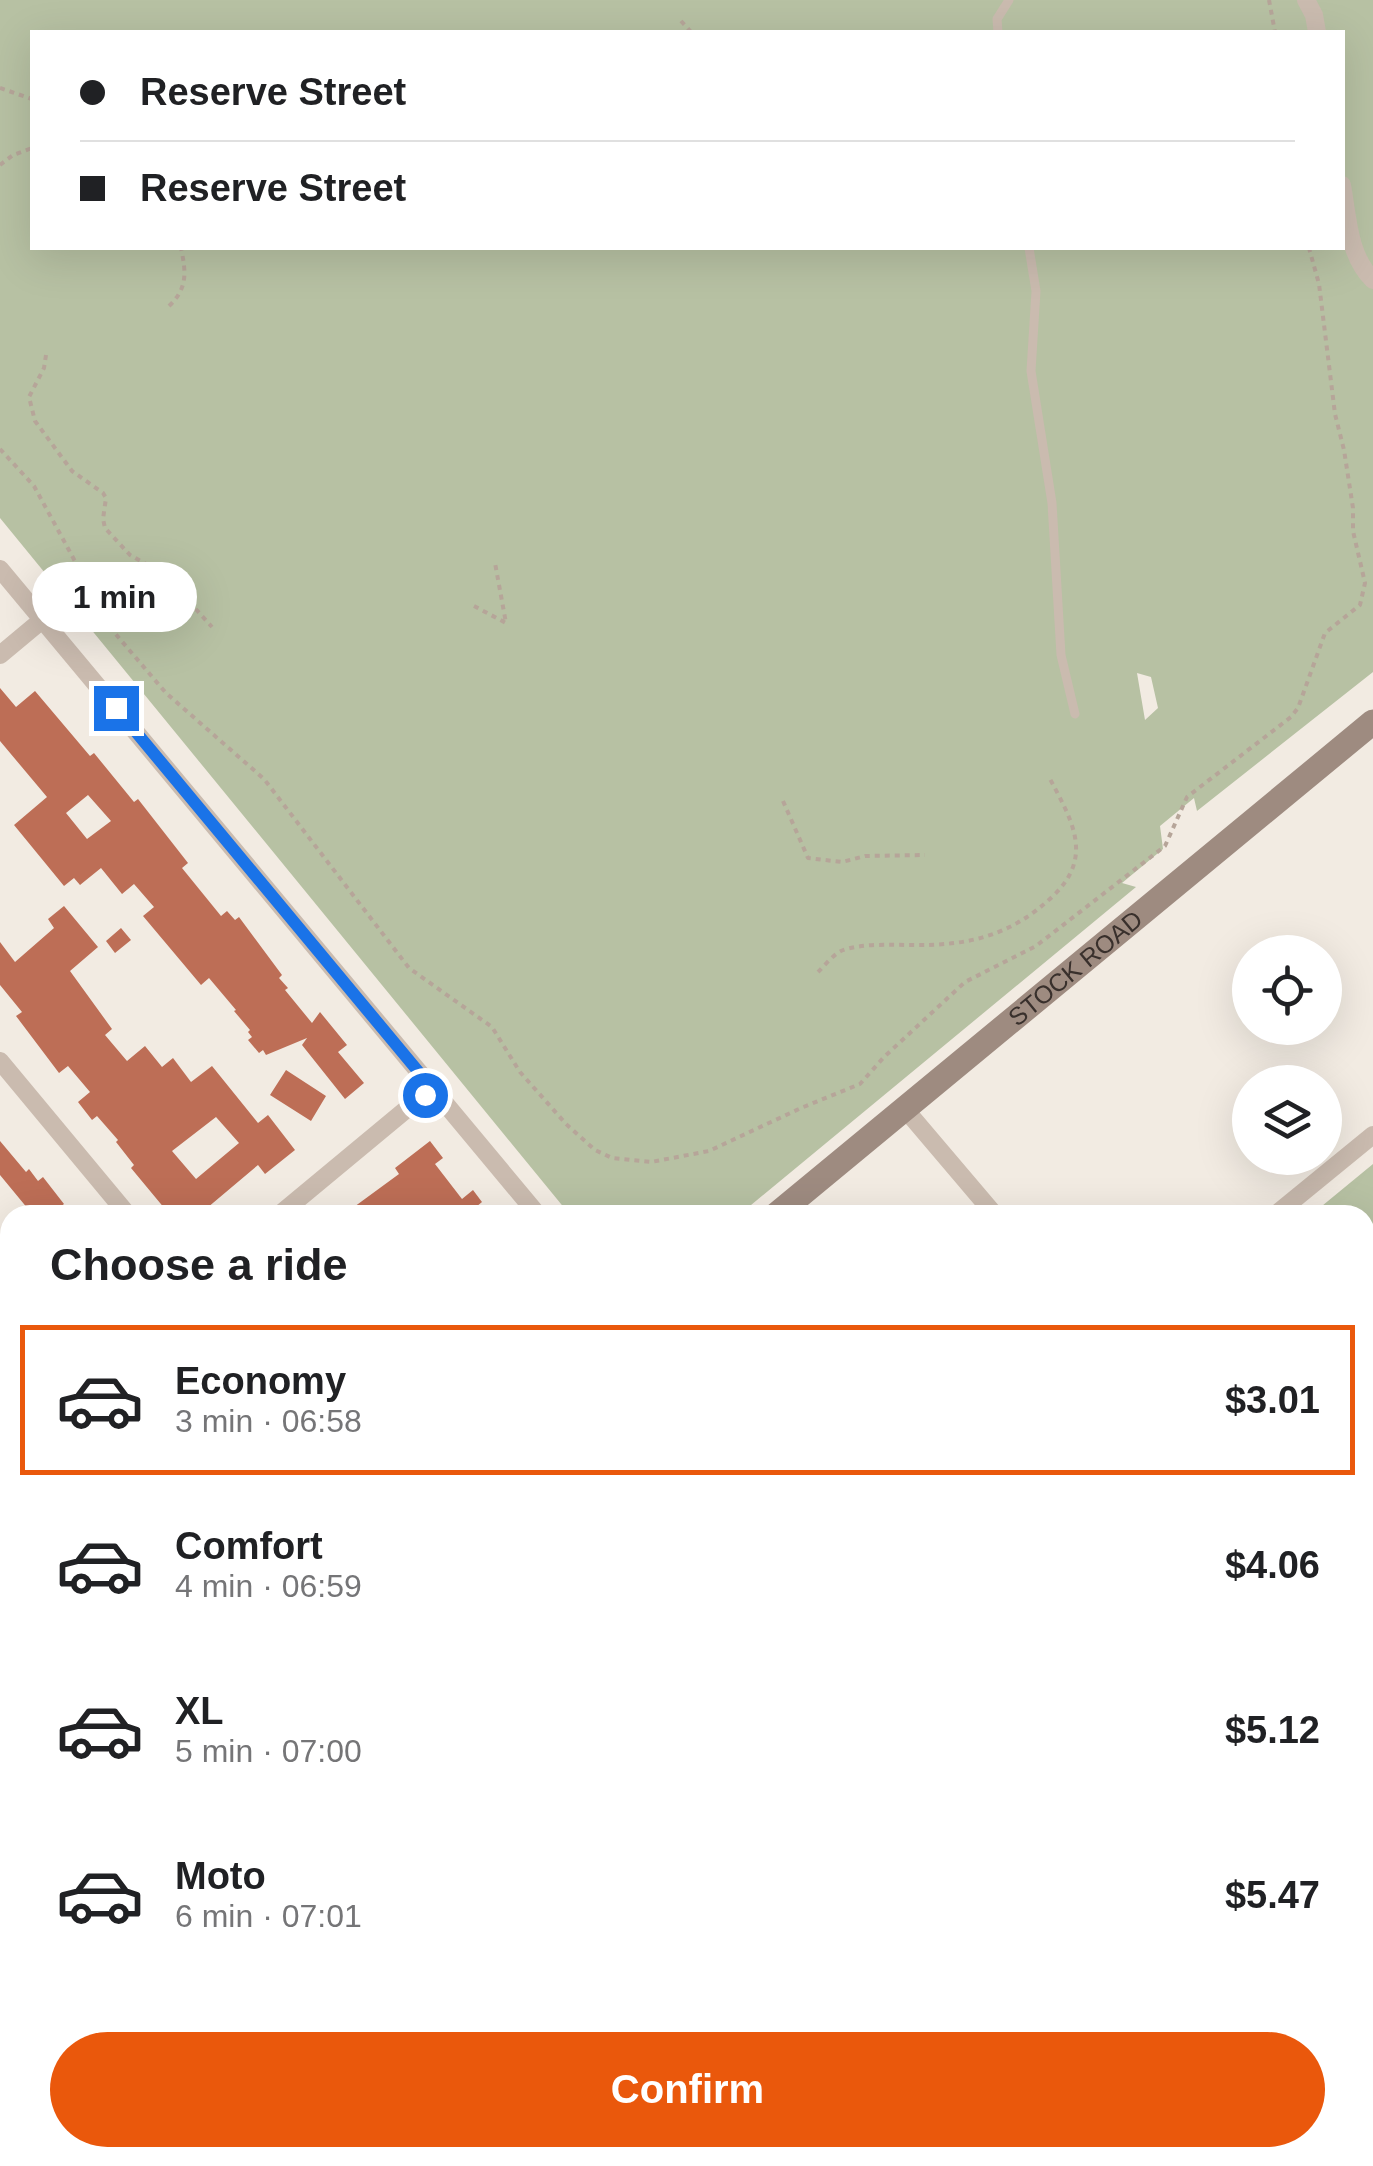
<!DOCTYPE html>
<html lang="en">
<head>
<meta charset="utf-8">
<style>
	:root { --surface:#fff; --page:#f6f6f6; --text:#202124; --muted:#757577; --line:#e0e0e0; --accent:#ea580c }
	body { margin:0; font-family:Helvetica,sans-serif; background:var(--page); color:var(--text); height:100vh; display:flex; flex-direction:column; font-size:38px; white-space:nowrap }
	* { box-sizing:border-box; margin:0 }
	p { font-size:32px; color:var(--muted) }
	.icon { flex:none; width:55px; height:55px; fill:none; stroke:currentColor; stroke-width:2; stroke-linecap:round; stroke-linejoin:round }
	.map { position:relative; flex:1; overflow:hidden }
	.details { position:absolute; left:0px; top:1205px; width:1375px; height:962px; display:flex; flex-direction:column; background:var(--surface); border-radius:30px 30px 0 0; box-shadow:0 10px 40px #0002 }
	.details>* { flex:none }
	.hud { position:absolute; left:30px; top:30px; width:1315px; height:220px; border-radius:0px; box-shadow:0 10px 40px #0002; display:grid; align-content:center; height:220px; padding:0 50px; background:var(--surface) }
	.controls { position:absolute; left:1232px; top:935px; display:grid; gap:20px }
	.controls a { display:grid; place-items:center; width:110px; height:110px; border-radius:50%; background:var(--surface); box-shadow:0 10px 40px #0002; font-size:50px }
	.end { position:absolute; width:45px; height:45px; margin:-22px; border:12px solid #1a73e8; background:#fff; box-shadow:0 0 0 5px #fff }
	.from { border-radius:50% }
	.bubble { position:absolute; height:70px; border-radius:35px; background:var(--surface); box-shadow:0 10px 40px #0002; font-size:32px; font-weight:600; line-height:70px; text-align:center }
	.hud b { display:flex; align-items:center; gap:35px; height:95px; font-size:38px }
	.hud b+b { border-top:2px solid var(--line) }
	.hud i { width:25px; height:25px; background:var(--text) }
	ul { padding:0; list-style:none }
	li { display:flex; align-items:center; gap:30px; height:150px; margin:0 20px 15px; padding:0 30px; border:5px solid transparent; border-radius:0px }
	li div { flex:1 }
	li b { display:block; font-size:38px }
	li em { font-style:normal; font-weight:600 }
	li.active { border-color:var(--accent) }
	li>.icon { width:90px; height:90px; stroke-width:1.5 }
	h2 { padding:0 50px; font-size:45px; line-height:120px }
	.action { display:flex; gap:20px; margin-top:auto; padding:20px 50px }
	.action a { flex:1; height:115px; border-radius:60px; background:var(--accent); color:#fff; font-size:40px; font-weight:600; line-height:115px; text-align:center }
	.map>svg:first-child { display:block }
	.green { fill:#b7c1a3; fill-rule:evenodd }
	.building { fill:#bd6e56; fill-rule:evenodd }
	.lines { fill:none; stroke-linecap:round; stroke-linejoin:round }
	.path { stroke:#b6a599; stroke-width:4; stroke-dasharray:5 5; stroke-linecap:butt }
	.lane { stroke:#cabbaf; stroke-width:9 }
	.street { stroke:#cabbaf; stroke-width:18 }
	.secondary { stroke:#9e8b80; stroke-width:25 }
	.route { stroke:#1a73e8; stroke-width:12 }
	.labels { text-anchor:middle; stroke-width:10; stroke-linejoin:round; paint-order:stroke }
	.street-label { font-size:25px; fill:#39302c; stroke:#faf5ef }
</style>
</head>
<body>
<div class="map">
<svg width="1373" height="2166" viewBox="0 0 1373 2166">
	<rect width="100%" height="100%" fill="#f2ebe2"/>
	<path class="green" d="M0 0H1373V672L1197 811 1194 798 1160 826 1163 849 1122 883 1136 887 739 1215H570L0 518ZM32 32H1342V248H32ZM1137 673 1151 677 1158 708 1145 720Z
		M1373 1164V1259L1365 1270V1215H1311Z
		M1365 1741 1373 1803V2005L1365 2006Z"/>
	<path class="building" d="M0 688 16 707 35 691 90 756 94 753 134 802 138 799 188 863 182 868 221 916 227 911 235 920 239 917 282 975 279 978 288 988 285 990 312 1023 320 1012 347 1045 338 1052 364 1083 345 1099 302 1045 307 1038 266 1055 263 1050 259 1053 248 1040 252 1037 248 1032 250 1030 234 1011 236 1010 209 978 201 985 143 916 154 907 134 884 122 894 101 868 80 885 74 878 64 886 14 825 47 797 0 741ZM88 795 111 821 87 839 66 813Z
		M64 906 98 947 70 971 112 1029 105 1035 127 1061 145 1046 162 1067 173 1058 191 1082 212 1066 258 1123 268 1115 295 1150 265 1174 258 1165 207 1208 212 1215H170L131 1168 134 1165 116 1142 118 1140 97 1116 92 1120 78 1102 90 1092 68 1066 59 1073 16 1016 22 1012 0 985V942L15 962 54 928 48 919ZM216 1117 239 1143 196 1179 172 1151Z
		M121 928 131 940 115 953 106 941Z
		M286 1070 326 1096 311 1121 270 1095Z
		M0 1141 26 1172 29 1169 38 1181 43 1177 64 1204 50 1215H33L0 1175Z
		M430 1141 443 1158 435 1164 462 1199 473 1190 482 1202 476 1207 483 1215H343L399 1174 395 1168Z"/>
	<g class="lines">
		<path class="path" d="M1269 0 1275 32
			M681 21 691 32
			M0 88 32 99
			M0 165 13 155 32 148
			M169 306C188 288 186 272 181 248
			M46 355 44 368 29 397 35 421 72 471 103 493 106 498 103 519 105 528 130 555 164 574 212 627
			M0 449 34 486 113 631 166 693 264 779 409 968 492 1027 520 1072 566 1124 595 1150 612 1158 651 1162 709 1151 801 1108 860 1084 884 1057 965 982 1036 946 1165 846 1187 797 1291 717 1298 708 1325 633 1360 605 1365 583 1353 531V508L1344 450 1335 414 1319 284 1309 248
			M474 606 506 623 495 563
			M783 801 808 858 842 862 865 856 925 855
			M818 972C824 966 833 955 841 951 860 943 891 945 911 945 968 946 1011 936 1053 896 1095 856 1071 819 1049 777
			M1365 1418H1373
			M1365 1600 1373 1599
			M1373 1608V1609
			M1373 1656 1370 1659 1373 1685
			M1373 1693 1370 1698 1373 1716
			M1373 1739 1369 1743 1373 1775"/>
		<path class="lane" d="M998 32 997 19 1009 0
			M1029 248 1036 291 1031 371 1052 503 1061 655 1075 714
			M1365 1275 1373 1268"/>
		<path class="street" d="M1306 0 1314 15 1317 32
			M1342 185C1348 218 1348 255 1373 280
			M0 569 538 1215
			M0 655 42 620
			M0 1061 128 1215
			M905 1109 995 1215
			M279 1215 432 1088
			M1275 1215 1373 1135
			M0 1447 10 1438
			M1365 2063 1373 2062
			M1186 2158 1187 2166
			M119 2166 130 2158
			M366 2166 449 2158"/>
		<g class="secondary">
			<path id="s1" d="M776 1215 1373 722"/>
			<path d="M0 1856 10 1848"/>
			<path d="M603 2158 612 2161 625 2158"/>
		</g>
	</g>
	<g class="lines">
		<path class="route" d="M116 708 432 1088 425 1095"/>
	</g>
	<g class="labels">
		<g class="street-label">
			<text dy="9" stroke="none"><textPath href="#s1" startOffset="388">STOCK ROAD</textPath></text>
		</g>
	</g>
</svg>
<div class="controls">
<a><svg class="icon" aria-label="locate" viewBox="0 0 24 24"><circle cx="12" cy="12" r="6"/><path d="M12 2v4M12 18v4M2 12h4M18 12h4"/></svg></a>
<a><svg class="icon" aria-label="layers" viewBox="0 0 24 24"><path d="M12 4l9 5-9 5-9-5zM3 14l9 5 9-5"/></svg></a>
</div>
<i class="end from" style="left:425px;top:1095px"></i>
<i class="end" style="left:116px;top:708px"></i>
<div class="bubble" style="left:32px;top:562px;width:165px">1 min</div>
<div class="hud">
<b><i class="from"></i>Reserve Street</b>
<b><i></i>Reserve Street</b>
</div>
<section class="details">
<h2>Choose a ride</h2>
<ul>
<li class="active"><svg class="icon" aria-label="car" viewBox="0 0 24 24"><path d="M5 17H2v-5l4-1 3-4h7l3 4 3 1v5h-3M9 17h6M6 11h13"/><circle cx="7" cy="17" r="2"/><circle cx="17" cy="17" r="2"/></svg><div><b>Economy</b><p>3 min · 06:58</p></div><em>$3.01</em></li>
<li><svg class="icon" aria-label="car" viewBox="0 0 24 24"><path d="M5 17H2v-5l4-1 3-4h7l3 4 3 1v5h-3M9 17h6M6 11h13"/><circle cx="7" cy="17" r="2"/><circle cx="17" cy="17" r="2"/></svg><div><b>Comfort</b><p>4 min · 06:59</p></div><em>$4.06</em></li>
<li><svg class="icon" aria-label="car" viewBox="0 0 24 24"><path d="M5 17H2v-5l4-1 3-4h7l3 4 3 1v5h-3M9 17h6M6 11h13"/><circle cx="7" cy="17" r="2"/><circle cx="17" cy="17" r="2"/></svg><div><b>XL</b><p>5 min · 07:00</p></div><em>$5.12</em></li>
<li><svg class="icon" aria-label="car" viewBox="0 0 24 24"><path d="M5 17H2v-5l4-1 3-4h7l3 4 3 1v5h-3M9 17h6M6 11h13"/><circle cx="7" cy="17" r="2"/><circle cx="17" cy="17" r="2"/></svg><div><b>Moto</b><p>6 min · 07:01</p></div><em>$5.47</em></li>
</ul>
<div class="action"><a>Confirm</a></div>
</section>
</div>
</body>
</html>
